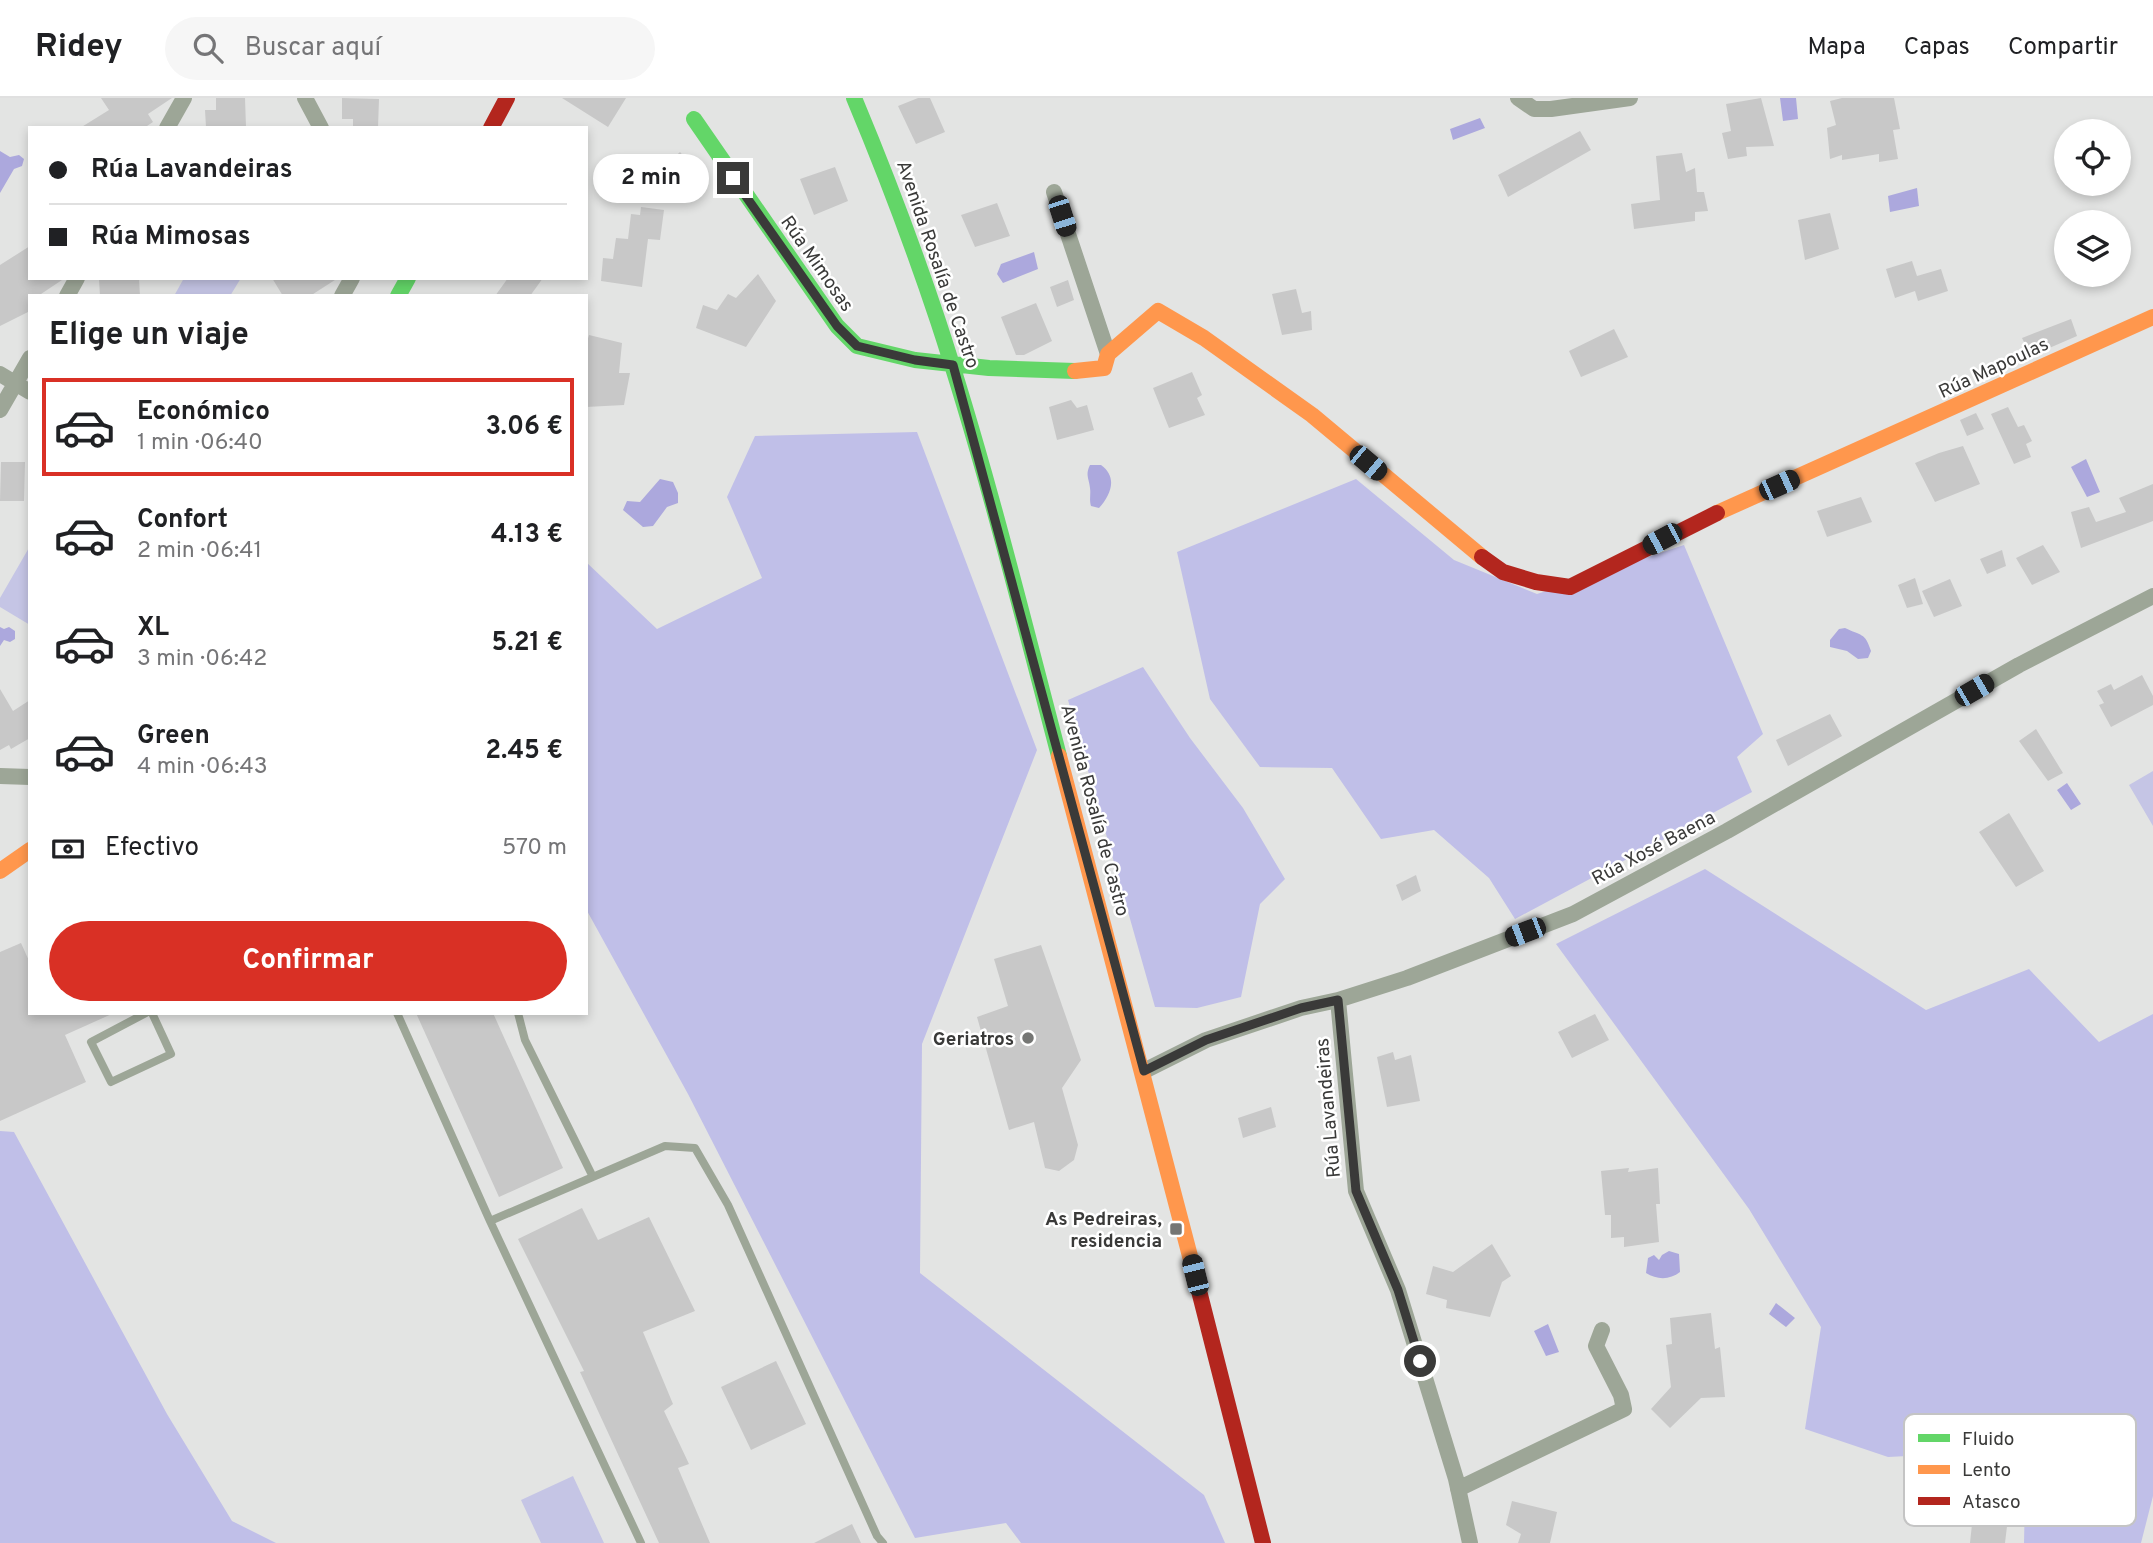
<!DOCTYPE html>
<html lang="es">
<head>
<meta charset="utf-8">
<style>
	:root { --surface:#fff; --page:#f6f6f6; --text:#202124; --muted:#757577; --line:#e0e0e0; --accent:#d93025 }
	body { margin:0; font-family:Overpass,sans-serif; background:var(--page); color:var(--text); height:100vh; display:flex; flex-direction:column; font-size:26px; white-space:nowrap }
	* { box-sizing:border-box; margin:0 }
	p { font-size:23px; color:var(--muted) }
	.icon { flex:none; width:38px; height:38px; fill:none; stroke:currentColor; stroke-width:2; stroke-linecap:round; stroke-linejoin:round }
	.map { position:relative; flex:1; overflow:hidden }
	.panel { position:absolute; left:28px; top:196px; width:560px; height:721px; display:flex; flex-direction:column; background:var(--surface); border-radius:0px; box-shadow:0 4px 10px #0003 }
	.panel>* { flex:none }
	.hud { position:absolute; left:28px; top:28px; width:560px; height:154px; border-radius:0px; box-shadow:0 4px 10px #0003; display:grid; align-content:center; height:154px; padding:0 21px; background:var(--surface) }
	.buttons { position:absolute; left:2054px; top:21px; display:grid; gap:14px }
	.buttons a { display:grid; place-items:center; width:77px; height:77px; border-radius:50%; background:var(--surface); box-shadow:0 4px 10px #0003; font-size:35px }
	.end { position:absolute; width:32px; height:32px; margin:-16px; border:9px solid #3a3a39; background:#fff; box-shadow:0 0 0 4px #fff }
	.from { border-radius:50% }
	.bubble { position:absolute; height:49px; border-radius:24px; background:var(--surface); box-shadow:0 4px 10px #0003; font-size:23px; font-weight:700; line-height:49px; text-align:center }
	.car { position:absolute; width:21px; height:42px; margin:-21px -10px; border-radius:9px; box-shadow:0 0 5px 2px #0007; background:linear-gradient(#222 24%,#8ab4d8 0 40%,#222 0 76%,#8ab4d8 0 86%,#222 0) }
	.hud b { display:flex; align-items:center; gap:24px; height:66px; font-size:26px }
	.hud b+b { border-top:2px solid var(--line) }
	.hud i { width:18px; height:18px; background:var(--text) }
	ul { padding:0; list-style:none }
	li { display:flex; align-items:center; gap:21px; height:98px; margin:0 14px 10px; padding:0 7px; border:4px solid transparent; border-radius:0px }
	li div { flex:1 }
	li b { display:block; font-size:26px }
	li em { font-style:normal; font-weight:700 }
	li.on { border-color:var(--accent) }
	li>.icon { width:63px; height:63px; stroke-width:1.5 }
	h2 { padding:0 21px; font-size:32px; line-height:84px }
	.pay { display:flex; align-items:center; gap:18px; height:77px; padding:0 21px; font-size:26px }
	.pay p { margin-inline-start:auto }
	.primary-button { display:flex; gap:14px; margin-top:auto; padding:14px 21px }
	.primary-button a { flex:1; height:80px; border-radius:42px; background:var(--accent); color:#fff; font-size:28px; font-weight:700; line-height:80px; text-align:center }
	header { display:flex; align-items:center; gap:42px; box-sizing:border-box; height:98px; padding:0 35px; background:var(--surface); border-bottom:2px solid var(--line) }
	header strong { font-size:33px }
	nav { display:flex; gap:38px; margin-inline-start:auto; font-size:24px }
	.search { width:490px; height:63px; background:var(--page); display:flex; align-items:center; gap:18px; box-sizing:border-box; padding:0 24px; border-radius:38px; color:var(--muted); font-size:26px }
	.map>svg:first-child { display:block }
	.green { fill:#c5c5e5 }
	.forest { fill:#c0bfe8 }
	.water { fill:#aca8dd }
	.building { fill:#c8c8c8 }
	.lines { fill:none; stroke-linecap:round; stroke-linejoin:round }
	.lane { stroke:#9da697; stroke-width:8 }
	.street { stroke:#9da697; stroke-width:16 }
	.fast { stroke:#63d668; stroke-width:16 }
	.slow { stroke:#ff974d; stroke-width:16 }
	.jam { stroke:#b3261e; stroke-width:16 }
	.route { stroke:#3a3a39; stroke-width:9 }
	.poi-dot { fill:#757674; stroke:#fff; stroke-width:2.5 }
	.labels { text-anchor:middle; stroke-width:5; stroke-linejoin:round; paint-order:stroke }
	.street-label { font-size:19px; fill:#3a3a39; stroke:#fff }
	.poi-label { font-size:19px; font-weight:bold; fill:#3a3a39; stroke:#fff; text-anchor:end }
	.key { fill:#fff; stroke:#c4c4c4; stroke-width:2 }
	.key-label { font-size:19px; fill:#3a3a39 }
</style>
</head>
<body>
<header>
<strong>Ridey</strong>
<div class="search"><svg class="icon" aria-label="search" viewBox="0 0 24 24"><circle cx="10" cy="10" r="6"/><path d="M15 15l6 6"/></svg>Buscar aquí</div>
<nav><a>Mapa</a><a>Capas</a><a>Compartir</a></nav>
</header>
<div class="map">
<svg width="2153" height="1445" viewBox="0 0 2153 1445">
	<rect width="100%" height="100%" fill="#e3e4e3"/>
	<path class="green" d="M184 180H241L230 198H174Z
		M30 448V527L0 509V500Z
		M2153 673V728L2129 687Z
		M573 1378 604 1445H541L521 1402Z"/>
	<path class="forest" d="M917 334 1037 652 922 946 920 1175 1204 1397 1225 1445H1021L1006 1425 915 1440 688 996 586 811V464L657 531 762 480 727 399 755 338Z
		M1356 381 1454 462 1537 496 1684 447 1763 636 1737 659 1752 694 1515 821 1489 780 1434 732 1381 741 1332 670 1260 669 1210 601 1177 454Z
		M1143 569 1190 640 1243 710 1285 781 1260 806 1241 899 1197 910 1155 909 1068 602Z
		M1705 771 1926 912 2029 871 2099 944 2153 916V1398L2141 1445H2024L2026 1352 1888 1359 1805 1331 1821 1229 1749 1111 1556 846Z
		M0 1033 14 1034 167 1316 232 1423 276 1445H0Z"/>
	<path class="water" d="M1780 0H1796L1798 21 1783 23Z
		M1480 20 1485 30 1453 42 1450 31Z
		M0 53 10 59 19 57 24 61 22 68 14 71 0 95Z
		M1917 90 1919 108 1890 114 1888 98Z
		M1034 154 1038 171 1003 185 997 176 1001 166Z
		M2086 361 2100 394 2087 399 2071 369Z
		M1090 367H1101C1118 379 1111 397 1099 410L1091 408C1089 401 1091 397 1090 390 1089 380 1085 377 1090 367Z
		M660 381 673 384 678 395V405L667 409 653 428 643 429 623 412 627 403 640 404Z
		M0 529 4 531 9 529 15 533V541L10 544 4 542 0 548Z
		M1845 530C1861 538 1865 534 1871 553L1868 560 1858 561 1847 553 1830 549V542L1839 531Z
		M2067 685 2081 706 2071 712 2057 692Z
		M1669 1153 1679 1156 1680 1174C1670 1182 1657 1182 1646 1175L1648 1160 1654 1157 1659 1162 1662 1157Z
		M1776 1205 1795 1220 1786 1229 1769 1216Z
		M1548 1226 1559 1254 1546 1258 1534 1233Z"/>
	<path class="building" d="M101 0H172L148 16 153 24 144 30H80L109 12Z
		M216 0H245L246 29H206L205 12H216Z
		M342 0 379 1 378 30H353V21H342Z
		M562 0H626L608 29Z
		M918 0H930L945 34 916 46 898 8Z
		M1761 0 1774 48 1746 49 1747 58 1728 61 1722 35 1731 33 1726 6Z
		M1842 0H1894L1900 31 1893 32 1898 61 1879 64V56L1842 62V57L1830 61 1827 30 1836 27 1830 3Z
		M1580 33 1591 52 1508 99 1498 77Z
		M680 54 694 70 670 90 657 76Z
		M1682 55 1686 74 1695 70 1697 94H1704L1708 113 1695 114V123L1634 131 1631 106 1660 102 1656 58Z
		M835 69 848 103 814 117 800 81Z
		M997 105 1010 138 975 149 961 117Z
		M641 109 664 112 660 142 648 141 642 189 601 183 603 160 613 161 616 140 628 141 631 116 640 117Z
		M1830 115 1839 151 1805 162 1798 122Z
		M30 148V180H65L38 198H30V213L0 228V167Z
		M1912 163 1917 178 1941 171 1948 193 1918 203 1915 193 1895 200 1886 171Z
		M758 176 776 203 746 249 696 230 703 207 717 212 728 196 736 200Z
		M139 180 140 198H100L99 181Z
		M272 180H338L310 198H283Z
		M508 180H543L530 198H495Z
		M1068 182 1074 202 1057 209 1050 189Z
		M1296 191 1302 215 1311 213 1312 232 1282 237 1272 196Z
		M1036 205 1052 243 1024 257H1016L1001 219Z
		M2071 221 2077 238 2031 258 2022 240Z
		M1614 231 1628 259 1581 279 1569 253Z
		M589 237 622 245 619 275H630L624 307 586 309V247Z
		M1192 274 1202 297 1197 300 1205 317 1169 330 1153 290Z
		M1071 302 1077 310 1087 307 1094 332 1057 342 1049 309Z
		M2008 309 2018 329 2024 327 2032 343 2026 346 2031 359 2014 366 1991 316Z
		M1976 315 1984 331 1967 338 1960 322Z
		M1963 348 1980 386 1935 404 1915 365 1939 355Z
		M1 364H25L24 403H0Z
		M2153 386V423L2081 450 2071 414 2089 409 2096 424 2126 414 2119 400Z
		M1861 399 1872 424 1827 439 1817 413Z
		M2043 447 2060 474 2032 487 2016 460Z
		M2002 452 2006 468 1987 476 1980 461Z
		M1915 480 1923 506 1907 510 1898 487Z
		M1950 481 1962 508 1934 519 1922 493Z
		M2142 577 2153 598V607L2111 629 2099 607 2104 605 2097 593 2111 586 2114 592Z
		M0 591 13 613 30 602V640L11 651 9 647 0 652Z
		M1830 616 1842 638 1788 668 1776 642Z
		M2036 631 2063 675 2048 683 2019 643Z
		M2009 715 2044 773 2016 789 1979 734Z
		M1416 777 1421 793 1402 803 1396 787Z
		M21 845 30 865V915H114L65 937 86 984 0 1023V854Z
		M1041 847 1081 962 1062 990 1078 1047 1074 1062 1059 1073 1045 1070 1034 1024 1009 1032 977 919 1008 908 994 861Z
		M416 915H493L563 1070 499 1099Z
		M1595 916 1609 942 1572 960 1558 934Z
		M1393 954 1395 962 1411 957 1420 1003 1387 1009 1377 959Z
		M1271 1009 1276 1029 1243 1040 1238 1020Z
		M1629 1070 1628 1074 1658 1070 1660 1106H1656L1659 1144 1624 1149V1139L1611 1140V1117H1605L1601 1073Z
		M582 1110 598 1142 649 1119 695 1213 643 1234 673 1306 664 1313 689 1366 678 1370 710 1445H659L580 1274 584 1273 518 1141Z
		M1492 1146 1511 1178 1502 1184 1490 1219 1446 1210 1447 1202 1426 1196 1433 1168 1453 1174Z
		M1711 1215 1715 1251 1720 1249 1725 1299 1701 1300 1670 1330 1651 1311 1671 1289 1666 1247 1672 1246 1670 1220Z
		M776 1263 806 1326 751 1352 721 1289Z
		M1512 1403 1557 1414 1550 1445H1518L1521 1436 1506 1427Z
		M1973 1417 2008 1420 2005 1445H1970Z
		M852 1426 861 1445H814Z"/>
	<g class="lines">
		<path class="lane" d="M146 915 91 944 111 984 171 956 152 915
			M397 915 490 1123
			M518 915 525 942 593 1079
			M641 1445 490 1123 665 1048 695 1050 728 1107 877 1438 883 1445"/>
		<path class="street" d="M305 0 321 30
			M1518 0 1534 11H1551L1630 0
			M167 30 184 0
			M1054 94 1108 256
			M67 198 77 180
			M342 198 352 180
			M0 276 30 294
			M0 312 30 260
			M0 678 30 679
			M1338 902 1356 1093 1398 1192 1456 1381 1470 1445
			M1144 973 1206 942 1301 910 1338 902 1407 880 1573 816 1727 733 2019 567 2153 498
			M1458 1391 1624 1311 1621 1297 1596 1248 1602 1232"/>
		<path class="fast" d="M854 0C885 74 913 148 938 223 985 366 1021 513 1059 658
			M694 21 837 228 857 248 915 262 989 270 1075 273
			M398 198 408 180"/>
		<path class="slow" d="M1075 273 1104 270 1108 256 1158 213 1204 240 1312 317 1482 459
			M1717 415 2153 219
			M1059 658 1196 1181
			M0 773 30 752"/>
		<path class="jam" d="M491 30 507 0
			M1482 459 1503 474 1536 484 1570 489 1717 415
			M1196 1181 1263 1445"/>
	</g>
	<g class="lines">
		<path class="route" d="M733 80 837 228 857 248 915 262 953 267 1144 973 1206 942 1301 910 1338 902 1356 1093 1398 1192 1420 1263"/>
	</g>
	<g class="poi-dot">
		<circle cx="1028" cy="940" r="7"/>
		<rect x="1169" y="1124" width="14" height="14" rx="3.5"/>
	</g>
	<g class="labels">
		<g class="street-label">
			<text transform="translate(818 165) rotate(55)" y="7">Rúa Mimosas</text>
			<text transform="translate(939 166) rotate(71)" y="7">Avenida Rosalía de Castro</text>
			<text transform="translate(1993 269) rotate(-25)" y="7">Rúa Mapoulas</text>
			<text transform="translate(1096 712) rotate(75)" y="7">Avenida Rosalía de Castro</text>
			<text transform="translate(1653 749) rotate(-28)" y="7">Rúa Xosé Baena</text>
			<text transform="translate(1327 1010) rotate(-95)" y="7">Rúa Lavandeiras</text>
		</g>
		<g class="poi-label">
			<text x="1014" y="947">Geriatros</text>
			<text x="1162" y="1127">As Pedreiras,<tspan x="1162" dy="22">residencia</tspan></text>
		</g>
	</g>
	<rect x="1904" y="1316" width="232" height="112" rx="10" class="key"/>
	<rect x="1918" y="1336" width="32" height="8" fill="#63d668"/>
	<rect x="1918" y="1367" width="32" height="9" fill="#ff974d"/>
	<rect x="1918" y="1399" width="32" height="8" fill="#b3261e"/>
	<g class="key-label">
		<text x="1962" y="1347">Fluido</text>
		<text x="1962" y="1378">Lento</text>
		<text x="1962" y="1410">Atasco</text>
	</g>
</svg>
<div class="buttons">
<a><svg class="icon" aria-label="locate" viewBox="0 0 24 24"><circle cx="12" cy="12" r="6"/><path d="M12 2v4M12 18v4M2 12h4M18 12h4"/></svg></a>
<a><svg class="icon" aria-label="layers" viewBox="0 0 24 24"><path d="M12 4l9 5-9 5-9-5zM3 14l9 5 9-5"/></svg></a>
</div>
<i class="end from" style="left:1420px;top:1263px"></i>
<i class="end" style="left:733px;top:80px"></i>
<div class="bubble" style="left:593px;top:56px;width:116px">2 min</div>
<i class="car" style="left:1062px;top:118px;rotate:162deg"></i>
<i class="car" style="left:1368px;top:365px;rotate:130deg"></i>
<i class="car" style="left:1779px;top:387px;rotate:66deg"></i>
<i class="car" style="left:1662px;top:441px;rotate:242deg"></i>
<i class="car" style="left:1974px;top:592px;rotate:60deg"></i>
<i class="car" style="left:1525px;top:834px;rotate:249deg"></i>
<i class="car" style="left:1195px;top:1177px;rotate:346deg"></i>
<div class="hud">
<b><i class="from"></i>Rúa Lavandeiras</b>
<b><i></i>Rúa Mimosas</b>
</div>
<section class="panel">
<h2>Elige un viaje</h2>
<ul>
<li class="on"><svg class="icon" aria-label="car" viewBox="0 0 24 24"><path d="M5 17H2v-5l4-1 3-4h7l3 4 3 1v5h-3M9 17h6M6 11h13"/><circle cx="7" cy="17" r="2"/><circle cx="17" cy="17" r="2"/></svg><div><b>Económico</b><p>1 min · 06:40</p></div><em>3.06 €</em></li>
<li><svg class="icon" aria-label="car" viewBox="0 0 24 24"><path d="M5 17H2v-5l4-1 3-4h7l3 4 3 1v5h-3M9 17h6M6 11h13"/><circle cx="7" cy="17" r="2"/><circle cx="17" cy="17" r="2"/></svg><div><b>Confort</b><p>2 min · 06:41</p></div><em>4.13 €</em></li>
<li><svg class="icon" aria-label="car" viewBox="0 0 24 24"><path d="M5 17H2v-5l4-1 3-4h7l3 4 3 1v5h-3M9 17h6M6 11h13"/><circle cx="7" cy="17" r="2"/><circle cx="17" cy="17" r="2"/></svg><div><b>XL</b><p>3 min · 06:42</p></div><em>5.21 €</em></li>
<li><svg class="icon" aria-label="car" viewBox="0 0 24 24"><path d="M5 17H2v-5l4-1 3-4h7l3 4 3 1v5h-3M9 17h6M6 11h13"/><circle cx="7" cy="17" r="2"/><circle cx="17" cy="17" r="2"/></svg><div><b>Green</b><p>4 min · 06:43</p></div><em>2.45 €</em></li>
</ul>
<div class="pay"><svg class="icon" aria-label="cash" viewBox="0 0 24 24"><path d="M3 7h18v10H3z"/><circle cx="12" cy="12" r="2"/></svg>Efectivo<p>570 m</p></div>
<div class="primary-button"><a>Confirmar</a></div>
</section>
</div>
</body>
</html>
